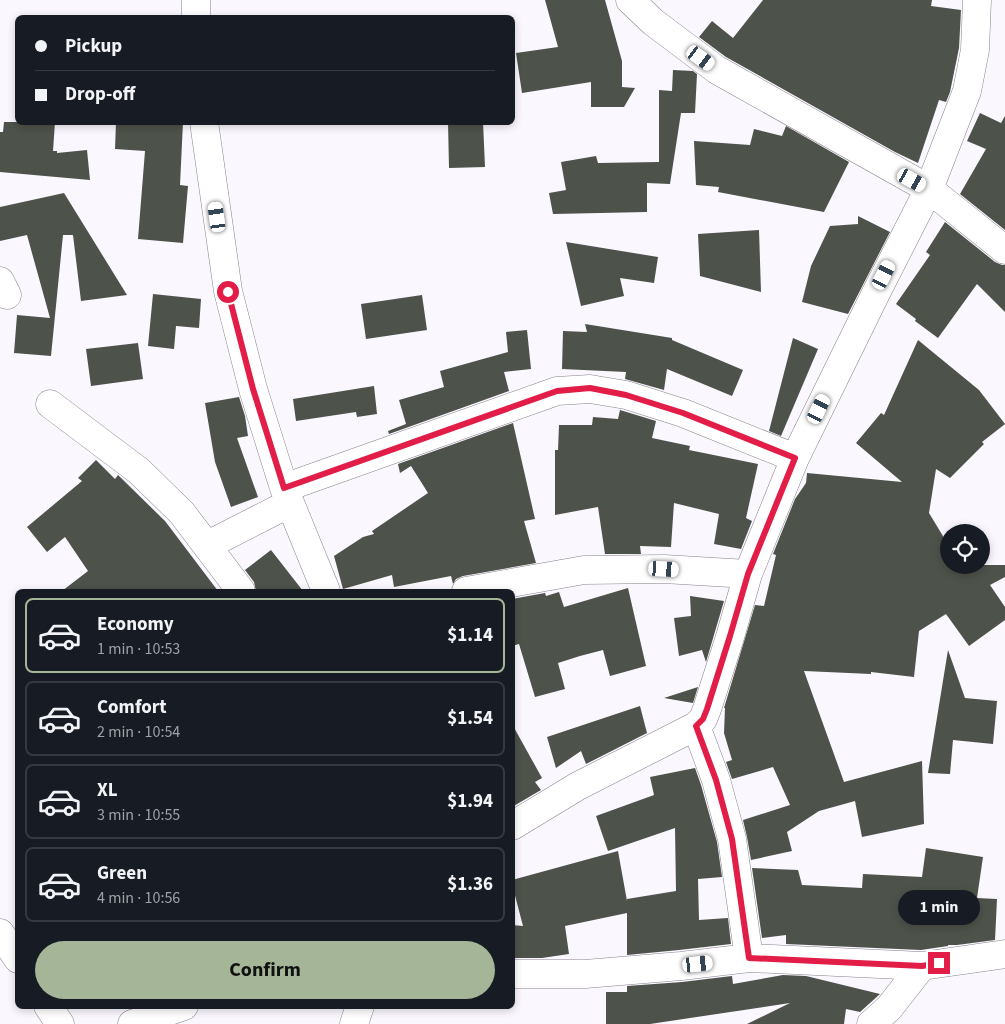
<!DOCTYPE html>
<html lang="en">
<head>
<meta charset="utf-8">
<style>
	:root { --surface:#171b24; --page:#242831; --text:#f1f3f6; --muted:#9ea1a6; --line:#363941; --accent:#a5b698 }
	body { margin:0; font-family:"Source Sans 3",sans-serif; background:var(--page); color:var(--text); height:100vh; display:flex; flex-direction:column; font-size:19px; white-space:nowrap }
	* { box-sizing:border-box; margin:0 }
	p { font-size:16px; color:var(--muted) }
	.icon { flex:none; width:28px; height:28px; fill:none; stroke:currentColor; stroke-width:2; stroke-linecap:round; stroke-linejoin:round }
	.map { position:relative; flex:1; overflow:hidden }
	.details { position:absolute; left:15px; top:589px; width:500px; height:420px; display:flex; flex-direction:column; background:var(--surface); border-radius:8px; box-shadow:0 2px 8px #0003 }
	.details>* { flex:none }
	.top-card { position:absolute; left:15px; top:15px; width:500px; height:110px; border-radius:8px; box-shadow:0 2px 8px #0003; display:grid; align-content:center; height:110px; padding:0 20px; background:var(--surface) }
	.controls { position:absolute; left:940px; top:524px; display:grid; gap:10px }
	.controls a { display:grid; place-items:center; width:50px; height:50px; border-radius:50%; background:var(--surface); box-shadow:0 2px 8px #0003; font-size:25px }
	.end { position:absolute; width:22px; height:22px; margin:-11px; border:6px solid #e11d48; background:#fff; box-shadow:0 0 0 2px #fff }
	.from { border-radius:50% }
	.bubble { position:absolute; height:35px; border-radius:18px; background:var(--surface); box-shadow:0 2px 8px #0003; font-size:16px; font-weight:700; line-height:35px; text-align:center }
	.car { position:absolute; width:15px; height:30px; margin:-15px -8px; border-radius:6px; box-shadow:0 0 4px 1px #0007; background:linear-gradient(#fff 24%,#345 0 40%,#fff 0 76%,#345 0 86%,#fff 0) }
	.top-card b { display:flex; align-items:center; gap:18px; height:48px; font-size:19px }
	.top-card b+b { border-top:1px solid var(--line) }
	.top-card i { width:12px; height:12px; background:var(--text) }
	ul { padding:9px 0 0; list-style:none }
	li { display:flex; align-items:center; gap:15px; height:75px; margin:0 10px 8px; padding:0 10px; border:2px solid var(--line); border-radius:8px }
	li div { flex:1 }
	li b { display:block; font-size:19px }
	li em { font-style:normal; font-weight:700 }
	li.on { border-color:var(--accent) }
	li>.icon { width:45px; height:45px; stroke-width:1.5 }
	.cta { display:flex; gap:10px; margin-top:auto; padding:10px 20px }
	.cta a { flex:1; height:58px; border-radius:30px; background:var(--accent); color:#111; font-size:20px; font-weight:700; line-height:58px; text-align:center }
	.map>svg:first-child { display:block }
	.building { fill:#4d524a }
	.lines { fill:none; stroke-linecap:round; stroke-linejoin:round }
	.minor-casing { stroke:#87828b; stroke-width:29 }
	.minor { stroke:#fff; stroke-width:28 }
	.route { stroke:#e11d48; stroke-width:6 }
</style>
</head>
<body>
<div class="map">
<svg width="1005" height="1024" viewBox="0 0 1005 1024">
	<rect width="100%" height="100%" fill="#fbf7ff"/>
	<path class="building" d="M545 0H605L622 61V87L635 88 624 107H591V82L522 93 516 53 558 47Z
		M763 0H932L931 6 961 10 959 48 950 92 946 102 939 100 918 163 895 152 726 57 699 37 712 21 733 38Z
		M673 70 693 71 697 74 695 113H681L670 184 647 183V212L553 214 549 193 566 190 561 162 596 156 598 163 659 162V90L672 91Z
		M980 113 1001 123 1005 116V230L960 194 986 149 967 141Z
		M4 122H55L53 151H57V153L87 150 90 180 0 172V132H3Z
		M116 122H183L180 185 188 186 183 243 138 239 145 151 115 149Z
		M448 122H483L485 167 449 168Z
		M786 126 849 162 824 212 718 192 719 187 696 185 694 141 750 145 754 129 782 136Z
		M64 193 127 295 81 301 73 235H63L51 356 14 353 17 315 50 318 27 235 0 241V207Z
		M858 216 890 232 848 314 802 302 811 266 830 226 858 224Z
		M945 222 995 262 1002 265H1005V312L977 284 938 338 915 321 916 319 896 304 930 255 926 252Z
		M759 230 761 292 700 276 698 234Z
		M566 242 658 257 654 283 620 278 624 296 581 306Z
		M153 294 201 299 199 328 176 326 174 349 148 346Z
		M422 295 427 330 366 339 361 304Z
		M585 324 672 338V340L743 370 732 396 667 369 664 390 625 379 626 372 562 369 563 331 587 332Z
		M527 330 531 369 504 372 509 391 389 434 388 431 406 424 399 400 444 387 440 371 508 352 506 332Z
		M793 338 818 349 781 436 769 431Z
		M918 340 979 390 1005 424 982 442 984 444 950 478 936 469 929 513 949 546V565H1005V577L990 585 1005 607V620L969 646 946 614 919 631 914 677 871 672V674L804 671 844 782 922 761 924 824 862 837 855 801 819 811 787 832 792 851 751 860 747 837 743 820 790 805 773 767 732 779 726 762 732 760 724 733 725 708H724L755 605 764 606 776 555 773 554 795 499 806 483 807 473 902 482 856 443 881 413 884 415Z
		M138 343 143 379 91 386 86 349Z
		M374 386 377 414 357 417 356 412 296 421 293 399Z
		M239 397 245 416 248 436 237 438 258 497 231 507 215 462 205 403Z
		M620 410 656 421 652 438 690 446 689 450 758 464 746 518 752 521 741 549 714 544 719 514 674 503 671 547 640 546 641 554H605L598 507 555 515V450H558L559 425H592L593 417 618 419Z
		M513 423 535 519 524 521 536 563 463 576 456 579 453 584 451 576 394 587 392 575 343 589 334 556 363 537 374 534 372 531 428 493 411 466 400 473 398 464Z
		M96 460 115 479 118 475 165 521 218 591 220 589 222 591H62L88 571 65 537 47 552 27 527 82 481 78 478Z
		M271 550 303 591H256L254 582 245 570Z
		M628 588 646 666 610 676 603 650 580 656 558 663 565 689 535 697 519 644 512 646V599L545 593 546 596 559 592 564 607Z
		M690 596 724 601 706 662 702 650 679 656 674 618 691 616Z
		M948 650 965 698 997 701 993 744 953 740 950 774 928 773Z
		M698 687 693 703 664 698Z
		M640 706 647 733 586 764 581 751 556 768 547 737Z
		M512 724 542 778 535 782 541 790 512 807Z
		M695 768 701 785 717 842 722 877 698 879 699 920 728 918 731 944 679 950 627 955V913L565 926 569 954 542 958H512V925L523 926 512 884V880L618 851 627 901V899L676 891 675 828 608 851 596 816 654 795 650 777Z
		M926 848 983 857 977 898 997 899 995 940 957 945H948V946L921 950 786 944V935L762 938 752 868 798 870 802 885 862 888 863 874 922 877Z
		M783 975 806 976 880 994 860 1012 846 1009 844 1024H747L790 1003 650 1024H606V992H627V986L682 982 732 976 733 984Z"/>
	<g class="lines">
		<defs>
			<path id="minor" d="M196 0V18
				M630 0 653 22 717 70 929 189 1005 250
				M204 122 228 291 253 389 284 488 326 591
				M0 281 7 295
				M50 404 139 471 182 513 241 591
				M284 488 557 391 590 389 626 395 683 413 795 458
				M208 545 290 503
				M466 591 584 570 664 569 748 574
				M696 726 716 780 732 839 749 958
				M512 826 578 786 696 726 703 719 707 709 730 637 748 574 795 458 876 293 929 189 967 91 975 50 977 0
				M0 933 18 959
				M512 974H585L681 966 749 958 922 966 1005 954
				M48 1006 60 1024
				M132 1024 184 1006
				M354 1024 360 1006
				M871 1024 889 1008 922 966"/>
		</defs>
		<use href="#minor" class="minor-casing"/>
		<use href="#minor" class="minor"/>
	</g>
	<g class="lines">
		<path class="route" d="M228 292 253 389 284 488 557 391 590 388 626 395 683 413 795 458 748 574 730 636 707 709 703 719 696 726 716 780 732 839 749 958 922 966 939 963"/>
	</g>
</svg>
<div class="controls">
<a><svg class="icon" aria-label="locate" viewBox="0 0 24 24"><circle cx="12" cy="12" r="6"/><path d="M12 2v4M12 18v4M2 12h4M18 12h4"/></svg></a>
</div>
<i class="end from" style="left:228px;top:292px"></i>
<i class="end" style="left:939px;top:963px"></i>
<div class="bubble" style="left:898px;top:890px;width:82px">1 min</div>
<i class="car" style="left:701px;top:58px;rotate:126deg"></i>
<i class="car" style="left:912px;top:180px;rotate:119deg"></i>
<i class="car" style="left:217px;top:217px;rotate:352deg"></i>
<i class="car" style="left:884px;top:275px;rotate:27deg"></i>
<i class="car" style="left:819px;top:409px;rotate:26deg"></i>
<i class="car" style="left:664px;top:569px;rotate:93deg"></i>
<i class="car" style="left:698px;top:964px;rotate:84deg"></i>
<div class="top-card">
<b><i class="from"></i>Pickup</b>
<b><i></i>Drop-off</b>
</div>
<section class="details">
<ul>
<li class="on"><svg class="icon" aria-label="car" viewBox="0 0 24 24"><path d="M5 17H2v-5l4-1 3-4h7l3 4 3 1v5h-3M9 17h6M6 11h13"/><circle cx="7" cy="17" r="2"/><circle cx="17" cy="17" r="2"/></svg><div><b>Economy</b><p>1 min · 10:53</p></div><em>$1.14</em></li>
<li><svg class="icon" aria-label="car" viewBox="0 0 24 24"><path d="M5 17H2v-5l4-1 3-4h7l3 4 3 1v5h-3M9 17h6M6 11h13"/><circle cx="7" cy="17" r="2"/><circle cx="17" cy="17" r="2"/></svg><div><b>Comfort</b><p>2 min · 10:54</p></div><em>$1.54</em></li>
<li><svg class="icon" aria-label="car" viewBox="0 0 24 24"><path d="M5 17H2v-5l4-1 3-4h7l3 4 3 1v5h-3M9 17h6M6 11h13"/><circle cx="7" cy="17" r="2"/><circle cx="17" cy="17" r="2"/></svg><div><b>XL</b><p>3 min · 10:55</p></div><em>$1.94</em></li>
<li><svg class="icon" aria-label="car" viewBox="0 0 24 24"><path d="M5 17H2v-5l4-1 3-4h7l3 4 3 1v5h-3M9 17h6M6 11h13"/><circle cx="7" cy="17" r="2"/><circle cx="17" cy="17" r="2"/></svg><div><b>Green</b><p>4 min · 10:56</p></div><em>$1.36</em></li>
</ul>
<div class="cta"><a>Confirm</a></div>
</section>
</div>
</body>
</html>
